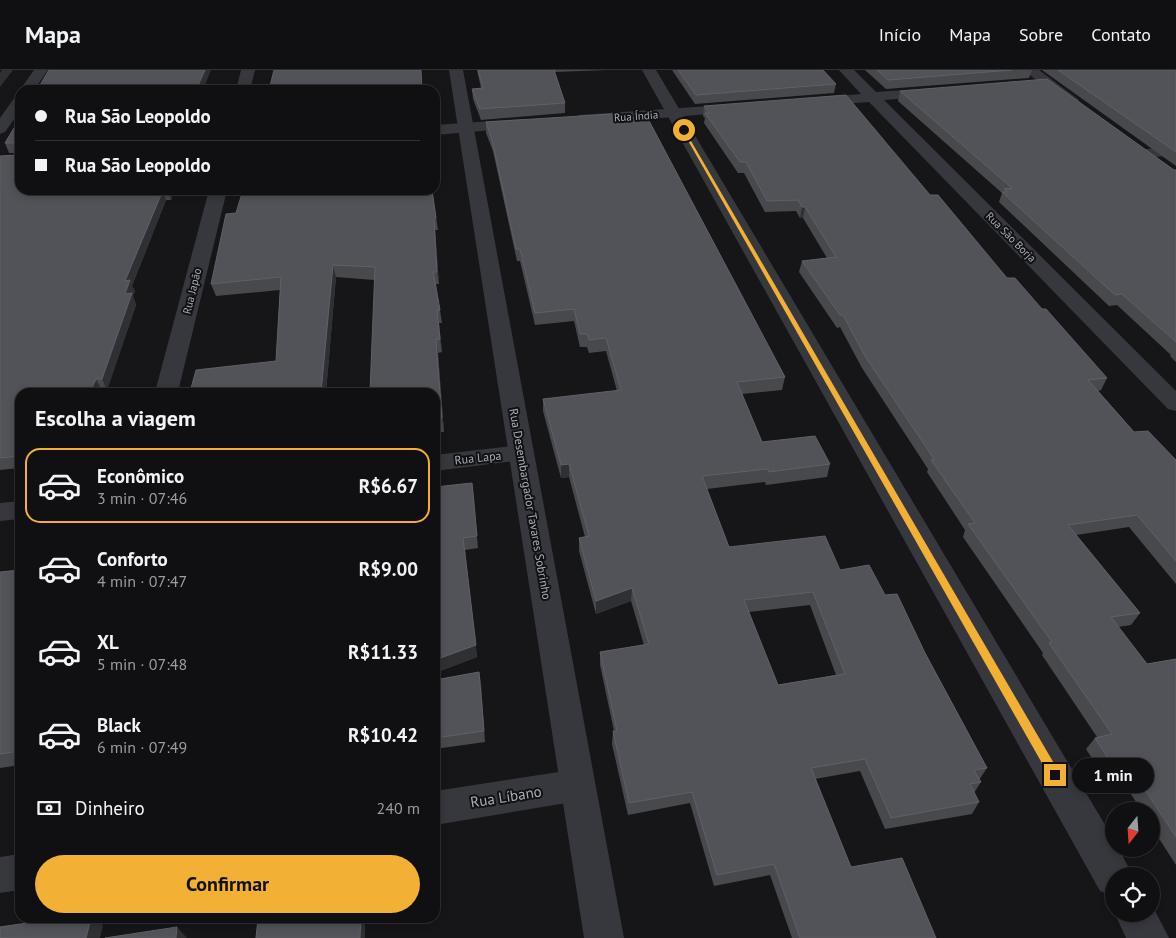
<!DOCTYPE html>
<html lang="pt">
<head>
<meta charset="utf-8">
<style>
	:root { --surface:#101012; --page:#19191b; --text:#f1f3f6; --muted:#9c9d9f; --line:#303032; --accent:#f2b134 }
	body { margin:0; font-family:"PT Sans",sans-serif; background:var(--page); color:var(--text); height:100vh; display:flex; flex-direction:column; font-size:19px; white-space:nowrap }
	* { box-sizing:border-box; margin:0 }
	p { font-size:16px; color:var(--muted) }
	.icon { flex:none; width:28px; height:28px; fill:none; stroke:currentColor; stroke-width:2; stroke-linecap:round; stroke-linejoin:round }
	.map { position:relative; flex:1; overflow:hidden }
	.panel { position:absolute; left:15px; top:318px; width:425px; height:535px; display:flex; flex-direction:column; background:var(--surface); border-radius:15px; box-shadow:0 2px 8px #0003,0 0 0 1px var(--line) }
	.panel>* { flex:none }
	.banner { position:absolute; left:15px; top:15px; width:425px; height:110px; border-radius:15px; box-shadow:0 2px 8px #0003,0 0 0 1px var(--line); display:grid; align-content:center; height:110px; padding:0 20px; background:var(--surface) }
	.needle { width:32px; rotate:197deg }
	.fabs { position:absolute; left:1105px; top:732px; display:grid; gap:10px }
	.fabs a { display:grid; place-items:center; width:55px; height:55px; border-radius:50%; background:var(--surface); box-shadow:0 2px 8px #0003,0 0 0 1px var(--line); font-size:25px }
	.end { position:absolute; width:22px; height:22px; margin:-11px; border:6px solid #f2b134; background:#111; box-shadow:0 0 0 2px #111 }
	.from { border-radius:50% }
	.bubble { position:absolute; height:35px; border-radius:18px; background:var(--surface); box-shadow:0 2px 8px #0003,0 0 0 1px var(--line); font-size:16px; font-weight:700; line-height:35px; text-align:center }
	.banner b { display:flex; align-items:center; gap:18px; height:48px; font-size:19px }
	.banner b+b { border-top:1px solid var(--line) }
	.banner i { width:12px; height:12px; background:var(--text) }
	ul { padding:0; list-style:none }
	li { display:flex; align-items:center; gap:15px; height:75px; margin:0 10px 8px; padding:0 10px; border:2px solid transparent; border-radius:15px }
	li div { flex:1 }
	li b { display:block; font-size:19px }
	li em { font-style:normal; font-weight:700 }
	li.current { border-color:var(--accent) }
	li>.icon { width:45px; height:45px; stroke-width:1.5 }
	h2 { padding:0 20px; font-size:22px; line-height:60px }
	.pay { display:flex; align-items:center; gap:12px; height:55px; padding:0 20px; font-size:19px }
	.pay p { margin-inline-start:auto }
	.cta { display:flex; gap:10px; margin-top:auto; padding:10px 20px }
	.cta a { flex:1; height:58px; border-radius:30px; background:var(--accent); color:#111; font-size:20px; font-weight:700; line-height:58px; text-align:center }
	header { display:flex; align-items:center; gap:30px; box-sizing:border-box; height:70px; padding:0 25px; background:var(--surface); border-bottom:1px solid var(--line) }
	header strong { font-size:24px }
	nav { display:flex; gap:28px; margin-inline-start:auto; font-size:18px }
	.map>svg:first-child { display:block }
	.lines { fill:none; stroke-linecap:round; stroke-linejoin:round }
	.minor { fill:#37383d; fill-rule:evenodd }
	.tertiary { fill:#37383d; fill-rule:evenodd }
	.wall { fill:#47494d; fill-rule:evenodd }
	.shaded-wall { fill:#2f3033 }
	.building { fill:#525359; stroke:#5f6168; fill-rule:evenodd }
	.route { fill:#f2b134 }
	.labels { text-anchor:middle; stroke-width:4; stroke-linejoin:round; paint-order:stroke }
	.far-street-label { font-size:11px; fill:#a8adb8; stroke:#111113 }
	.street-label { font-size:12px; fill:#a8adb8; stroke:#111113 }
	.near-street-label { font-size:15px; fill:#a8adb8; stroke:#111113 }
</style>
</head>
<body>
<header>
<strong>Mapa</strong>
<nav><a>Início</a><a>Mapa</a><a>Sobre</a><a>Contato</a></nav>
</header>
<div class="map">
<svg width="1176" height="868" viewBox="0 0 1176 868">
	<rect width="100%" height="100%" fill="#161618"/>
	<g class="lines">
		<path class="minor" d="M34 0H48L34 20H20Z
			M241 0H255L250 20H236Z
			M839 0H854L876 22 934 18 939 19 941 22 939 25 934 26 884 30 1176 321V341L1168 339 869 32 813 36 808 35 806 32 808 29 813 28 861 24Z
			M1023 0H1039L1079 30 1077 33H1067Z
			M20 26V41L5 62 0 64V48L15 27Z
			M739 34 744 35 746 38 744 41 579 55 574 53 571 50 574 47 579 45Z
			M522 49 527 51 530 54 527 57 435 65V55Z
			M1176 75V85L1145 88 1139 86 1137 83 1139 80Z
			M209 120H227L178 322H155Z
			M521 375 530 377 533 383 530 389 435 401V385Z
			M20 431V449L0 451V433Z
			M578 699 590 704 595 715 590 726 578 731 435 755V721Z
			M20 784V820L0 823V787Z"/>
		<path class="tertiary" d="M449 0H463L624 868H584Z
			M642 0H656L1114 770V779H1119L1133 806H1114V826L1100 821Z
			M1151 833 1169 868H1126L1115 844H1151Z"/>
	</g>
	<path class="wall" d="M477 0H607L554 2 565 33V43L481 50 473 29 472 19 481 18Z
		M672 0H823L836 14 834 23 695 34Z
		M865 0H1032L1029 8 886 19Z
		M1042 0H1176V96Z
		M900 21 1176 100V292L1170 286 1171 285 1117 235 1109 236 999 132 1002 123 898 31Z
		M704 36 930 125 1007 208 1042 239 1107 308 1101 320 1098 321 1134 362 1176 390V514L1129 457 1076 465 1140 543 1131 555 1118 557 1147 594 1176 589V795L1151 756V741H1142L1117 703 1103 706 1086 679 1095 668 1097 667 1042 585 1043 583 963 467 965 460 927 402 928 399 862 298 840 257 837 258 799 202 802 191 827 188 803 148H800L796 141 765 142 744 103H738L704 53 705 48 703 46Z
		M20 48V120H174L171 130H166L132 216 135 221 133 226 136 235 107 320 20 322V398L0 400V86L17 85V83H9L5 73Z
		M615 48 785 307 782 320 742 324 762 372 830 394 827 407 766 415 765 412 707 419 729 477 840 500 885 525 925 583 987 698 979 710 981 712 974 723 979 732 972 744 885 759 860 701 815 709 851 797 936 868H792L770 805 714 816 690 733 628 745 612 674 613 661H614L600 595V582L644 575 631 531 596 544 579 481V468L585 467 569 407 561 408 543 341V329L617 321 606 281 589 283 587 277H580L574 251 535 255 520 191H517L493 81 486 63V52ZM810 535 836 605 778 615 749 542Z
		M433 126 438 160H435L439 214H436L442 253H439L442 282 438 283 444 362H435V322L374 210 336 207 326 322H190L276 291 280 220 216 226 211 214 236 143Z
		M472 413 478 478 465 480 477 587 435 603Z
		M20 500V695L0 698V502Z
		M479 602 481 614 485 672 435 679V610Z"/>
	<path class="shaded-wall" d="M2 0H13L0 17V3Z
		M205 0H211L203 20H196Z
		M163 120 166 130 132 216 135 221 133 226 136 235 107 320 102 309 125 224V211Z
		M167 120H174L171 130Z
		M802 137H805L803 148H800Z
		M434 148 435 160 439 214 437 202Z
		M333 195 336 207 326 322H321Z
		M437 240 439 253 442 282 440 269Z
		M436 270 438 283 444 362 442 348Z
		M96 309 102 321 101 322H90Z
		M569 394V407L561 408V395Z
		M472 413 474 425 478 478 477 466Z
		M465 480 477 587 435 603V590Z
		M632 518 631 531 596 544V531Z
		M479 602 481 614 485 672 484 661Z
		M91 848H96L103 855 100 868H86Z
		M361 848H365V868H360Z
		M177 857 187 868H176Z"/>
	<path class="building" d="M49 0H205L196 20H37Z
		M274 0H421L422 20H269Z
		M478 0H554L565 33 480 39 472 19 483 18Z
		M678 0H823L836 14 696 25Z
		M877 0H1012L888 10Z
		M1058 0H1176V82Z
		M1047 9 1174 100H1176V272L1122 224 1115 225 1002 122H1007L1004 119 1012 118 900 21Z
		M846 25 930 125H938L1007 208H1015L1042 239H1046L1107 308 1088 310 1134 362 1148 361 1176 390V491L1137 445 1068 455 1140 543 1111 547 1147 594 1176 589V767L1127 692 1112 694 1095 668 1112 664 1049 573 1052 572 968 454 975 453 931 390 934 389 865 286 843 245H840L802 191 836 187 805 137H802L798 130 767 131 746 92H740L705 43H709L704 36Z
		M613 44 615 48 647 47 785 307 737 312 762 372 815 366 830 394 769 402 768 399 702 406 729 477 825 466 840 500 869 495 885 525 897 524 925 583 987 698 974 700 981 712 970 714 979 732 891 748 865 689 811 698 851 797 902 788 936 868H800L774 794 717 805 692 722 629 733 613 661H617L600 582 649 574 632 518 596 531 579 468 589 466 569 394 561 395 543 329 621 320 606 268 589 270 587 264H580L574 239 535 243 520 179H516L492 70 486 52ZM813 522 845 604 778 615 744 530Z
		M20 48V120H163L125 211 130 210 125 224 132 223 102 309H96L90 322H20V386L0 388V86L17 85V73H5Z
		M243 120H432L436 148H434L437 202H433L440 240H437L440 269 436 270 442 348 435 349V322H370L375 197 333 195 321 322H190L196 300 276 291 281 207 211 214 226 144 236 143Z
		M472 413 477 466 463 468 476 575 435 590V417Z
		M20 500V681L0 684V502Z
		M479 602 484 661 435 668V610Z
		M62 848H91L86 868H0V857Z
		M258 848H361L360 868H256Z
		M177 857 176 868H105Z"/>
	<path class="route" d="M684 59 1059 702 1060 705 1059 709H1051L682 60Z"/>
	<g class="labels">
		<g class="far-street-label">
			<text transform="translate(636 46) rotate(-4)" y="4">Rua Índia</text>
			<text transform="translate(1011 167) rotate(45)" y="4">Rua São Borja</text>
			<text transform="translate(192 221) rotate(-76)" y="4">Rua Japão</text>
		</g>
		<g class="street-label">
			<text transform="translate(478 388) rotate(-6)" y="4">Rua Lapa</text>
			<text transform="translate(530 434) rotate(80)" y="4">Rua Desembargador Tavares Sobrinho</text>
		</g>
		<g class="near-street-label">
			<text transform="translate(506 727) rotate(-9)" y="5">Rua Líbano</text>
		</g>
	</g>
</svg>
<div class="fabs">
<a><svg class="needle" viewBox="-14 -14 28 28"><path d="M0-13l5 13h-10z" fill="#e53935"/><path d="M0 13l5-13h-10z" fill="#9c9d9f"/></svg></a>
<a><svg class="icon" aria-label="locate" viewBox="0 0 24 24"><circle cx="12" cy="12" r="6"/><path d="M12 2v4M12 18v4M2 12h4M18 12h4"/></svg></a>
</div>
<i class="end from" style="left:684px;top:60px"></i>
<i class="end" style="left:1055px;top:705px"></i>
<div class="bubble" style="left:1072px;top:688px;width:82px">1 min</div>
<div class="banner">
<b><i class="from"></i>Rua São Leopoldo</b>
<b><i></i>Rua São Leopoldo</b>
</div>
<section class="panel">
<h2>Escolha a viagem</h2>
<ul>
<li class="current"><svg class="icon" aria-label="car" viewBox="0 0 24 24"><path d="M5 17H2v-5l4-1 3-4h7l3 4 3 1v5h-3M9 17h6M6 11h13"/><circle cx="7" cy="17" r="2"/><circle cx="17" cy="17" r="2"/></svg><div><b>Econômico</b><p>3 min · 07:46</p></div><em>R$6.67</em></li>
<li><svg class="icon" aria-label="car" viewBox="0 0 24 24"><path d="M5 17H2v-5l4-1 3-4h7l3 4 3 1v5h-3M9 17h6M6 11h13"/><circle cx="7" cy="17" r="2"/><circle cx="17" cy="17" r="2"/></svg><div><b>Conforto</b><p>4 min · 07:47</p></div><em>R$9.00</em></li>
<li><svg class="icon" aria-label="car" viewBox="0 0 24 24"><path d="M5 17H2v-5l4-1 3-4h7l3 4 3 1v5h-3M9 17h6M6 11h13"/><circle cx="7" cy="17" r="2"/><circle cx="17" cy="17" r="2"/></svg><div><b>XL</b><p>5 min · 07:48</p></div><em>R$11.33</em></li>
<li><svg class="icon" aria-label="car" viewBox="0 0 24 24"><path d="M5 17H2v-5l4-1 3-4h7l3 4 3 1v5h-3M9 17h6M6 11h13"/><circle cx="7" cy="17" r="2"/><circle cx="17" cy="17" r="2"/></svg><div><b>Black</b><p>6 min · 07:49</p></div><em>R$10.42</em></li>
</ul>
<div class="pay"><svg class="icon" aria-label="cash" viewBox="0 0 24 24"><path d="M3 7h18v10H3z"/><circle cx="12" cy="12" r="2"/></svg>Dinheiro<p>240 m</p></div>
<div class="cta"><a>Confirmar</a></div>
</section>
</div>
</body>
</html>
